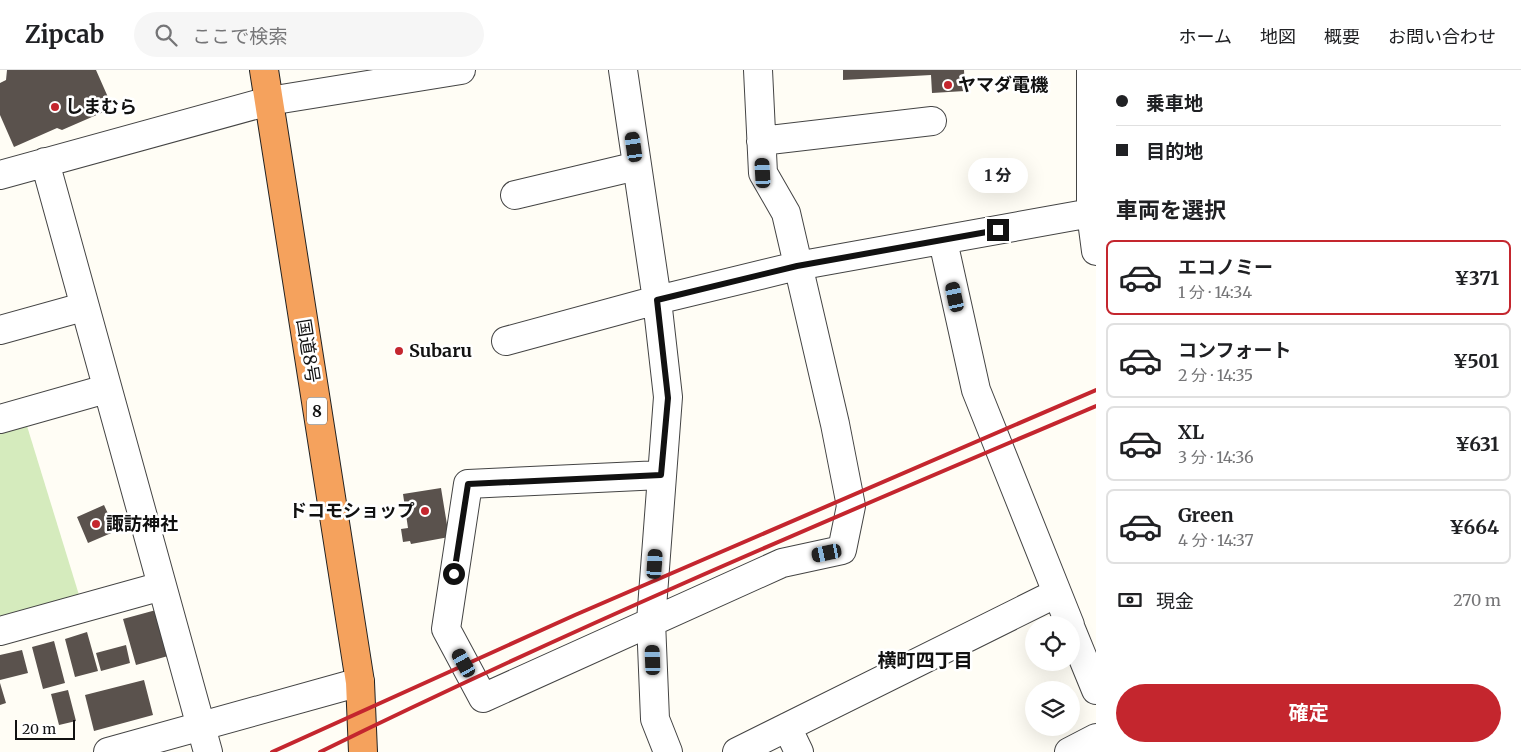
<!DOCTYPE html>
<html lang="ja">
<head>
<meta charset="utf-8">
<style>
	:root { --surface:#fff; --page:#f6f6f6; --text:#202124; --muted:#757577; --line:#e0e0e0; --accent:#c4262e }
	body { margin:0; font-family:Merriweather,"Noto Sans JP",serif; background:var(--page); color:var(--text); height:100vh; display:flex; flex-direction:column; font-size:19px; white-space:nowrap }
	* { box-sizing:border-box; margin:0 }
	p { font-size:16px; color:var(--muted) }
	.icon { flex:none; width:28px; height:28px; fill:none; stroke:currentColor; stroke-width:2; stroke-linecap:round; stroke-linejoin:round }
	.map { position:relative; flex:1; overflow:hidden }
	.details { display:flex; flex-direction:column; background:var(--surface); width:425px }
	.details>* { flex:none }
	.guide { display:grid; align-content:center; height:110px; padding:0 20px; background:var(--surface) }
	.buttons { position:absolute; left:1025px; top:546px; display:grid; gap:10px }
	.buttons a { display:grid; place-items:center; width:55px; height:55px; border-radius:50%; background:var(--surface); box-shadow:0 5px 20px #0002; font-size:25px }
	.scale { position:absolute; left:15px; bottom:12px; width:60px; box-sizing:border-box; padding-left:5px; border:2px solid #111; border-top:0; font-size:14px; line-height:18px; white-space:nowrap; color:#111; -webkit-text-stroke:4px #fff; paint-order:stroke }
	.end { position:absolute; width:22px; height:22px; margin:-11px; border:6px solid #111; background:#fff; box-shadow:0 0 0 2px #fff }
	.from { border-radius:50% }
	.bubble { position:absolute; height:35px; border-radius:18px; background:var(--surface); box-shadow:0 5px 20px #0002; font-size:16px; font-weight:700; line-height:35px; text-align:center }
	.car { position:absolute; width:15px; height:30px; margin:-15px -8px; border-radius:6px; box-shadow:0 0 4px 1px #0007; background:linear-gradient(#222 24%,#8ab4d8 0 40%,#222 0 76%,#8ab4d8 0 86%,#222 0) }
	.guide b { display:flex; align-items:center; gap:18px; height:48px; font-size:19px }
	.guide b+b { border-top:1px solid var(--line) }
	.guide i { width:12px; height:12px; background:var(--text) }
	ul { padding:0; list-style:none }
	li { display:flex; align-items:center; gap:15px; height:75px; margin:0 10px 8px; padding:0 10px; border:2px solid var(--line); border-radius:8px }
	li div { flex:1 }
	li b { display:block; font-size:19px }
	li em { font-style:normal; font-weight:700 }
	li.current { border-color:var(--accent) }
	li>.icon { width:45px; height:45px; stroke-width:1.5 }
	h2 { padding:0 20px; font-size:22px; line-height:60px }
	.pay { display:flex; align-items:center; gap:12px; height:55px; padding:0 20px; font-size:19px }
	.pay p { margin-inline-start:auto }
	.action { display:flex; gap:10px; margin-top:auto; padding:10px 20px }
	.action a { flex:1; height:58px; border-radius:30px; background:var(--accent); color:#fff; font-size:20px; font-weight:700; line-height:58px; text-align:center }
	header { display:flex; align-items:center; gap:30px; box-sizing:border-box; height:70px; padding:0 25px; background:var(--surface); border-bottom:1px solid var(--line) }
	header strong { font-size:24px }
	nav { display:flex; gap:28px; margin-inline-start:auto; font-size:18px }
	.search { width:350px; height:45px; background:var(--page); display:flex; align-items:center; gap:12px; box-sizing:border-box; padding:0 18px; border-radius:28px; color:var(--muted); font-size:19px }
	main { display:flex; flex:1; min-height:0 }
	.map>svg:first-child { display:block }
	.green { fill:#d5ebbd }
	.building { fill:#5a524d }
	.lines { fill:none; stroke-linecap:round; stroke-linejoin:round }
	.minor-casing { stroke:#444; stroke-width:30 }
	.highway-casing { stroke:#222; stroke-width:30 }
	.minor { stroke:#fff; stroke-width:28 }
	.highway { stroke:#f5a25d; stroke-width:28 }
	.rail { stroke:#c4262e; stroke-width:4 }
	.route { stroke:#111; stroke-width:6 }
	.poi-dot { fill:#c4262e; stroke:#fff; stroke-width:2 }
	.labels { text-anchor:middle; stroke-width:5; stroke-linejoin:round; paint-order:stroke }
	.shield { fill:#fff; stroke:#585858; stroke-width:1 }
	.shield-label { font-size:16px; font-weight:bold; fill:#111 }
	.poi-label { font-size:18px; font-weight:bold; fill:#111; stroke:#fff; text-anchor:start }
	.street-label { font-size:18px; fill:#111; stroke:#fff }
	.neighbourhood-label { font-size:19px; font-weight:bold; fill:#111; stroke:#fff }
</style>
</head>
<body>
<header>
<strong>Zipcab</strong>
<div class="search"><svg class="icon" aria-label="search" viewBox="0 0 24 24"><circle cx="10" cy="10" r="6"/><path d="M15 15l6 6"/></svg>ここで検索</div>
<nav><a>ホーム</a><a>地図</a><a>概要</a><a>お問い合わせ</a></nav>
</header>
<main>
<div class="map">
<svg width="1096" height="682" viewBox="0 0 1096 682">
	<rect width="100%" height="100%" fill="#fffdf5"/>
	<path class="green" d="M23 343 83 538 0 561V349Z"/>
	<path class="building" d="M7 0H96L111 34 108 40 62 60 57 58 14 77 0 45V13L6 10Z
		M843 0H964L965 21 932 23 931 5 843 10Z
		M441 418 449 467 411 474 410 471 403 472 401 459 408 458 403 424Z
		M104 435 116 461 88 473 77 447Z
		M156 540 168 586 136 595 123 549Z
		M87 562 98 601 75 607 65 569Z
		M54 571 65 613 43 619 32 577Z
		M126 575 130 593 101 601 96 583Z
		M22 580 28 603 0 610V585Z
		M144 610 153 645 94 661 85 625Z
		M0 613 6 633 0 635Z
		M68 620 76 651 59 655 51 624Z"/>
	<g class="lines">
		<defs>
			<path id="minor" d="M623 0 657 230 668 327 651 551 655 649 668 682
				M1091 0V143L1096 181
				M761 71 932 51
				M45 92 208 682
				M0 105 269 31 461 0
				M515 125 637 96
				M943 171 976 320 1070 555
				M0 260 83 237
				M506 271 657 230 797 196 1091 143
				M0 349 106 319
				M661 405 468 414 446 559 483 628 782 493 842 480 851 436 835 354 786 143 763 103 758 0
				M1071 559 1096 620
				M0 561 162 516
				M787 657 799 682
				M108 682 360 612
				M737 682 1057 523
				M1069 682 1096 668"/>
			<path id="highway" d="M264 0 360 612 363 682"/>
		</defs>
		<use href="#minor" class="minor-casing"/>
		<use href="#highway" class="highway-casing"/>
		<use href="#minor" class="minor"/>
		<use href="#highway" class="highway"/>
		<path class="rail" d="M272 682 575 545 1096 320
			M320 682C574 557 835 447 1096 336"/>
	</g>
	<g class="lines">
		<path class="route" d="M454 504 468 414 661 405 668 328 657 230 797 196 998 160"/>
	</g>
	<g class="poi-dot">
		<circle cx="948" cy="15" r="5"/>
		<circle cx="55" cy="37" r="5"/>
		<circle cx="399" cy="281" r="5"/>
		<circle cx="425" cy="441" r="5"/>
		<circle cx="96" cy="454" r="5"/>
	</g>
	<g class="labels">
		<rect class="shield" x="307" y="327.5" width="20" height="27" rx="4"/>
		<g class="shield-label">
			<text x="317" y="347">8</text>
		</g>
		<g class="poi-label">
			<text x="958" y="21">ヤマダ電機</text>
			<text x="65" y="43">しまむら</text>
			<text x="409" y="287">Subaru</text>
			<text x="415" y="447" text-anchor="end">ドコモショップ</text>
			<text x="106" y="460">諏訪神社</text>
		</g>
		<g class="street-label">
			<text transform="translate(308 281) rotate(81)" y="6">国道8号</text>
		</g>
		<g class="neighbourhood-label">
			<text x="925" y="597">横町四丁目</text>
		</g>
	</g>
</svg>
<div class="buttons">
<a><svg class="icon" aria-label="locate" viewBox="0 0 24 24"><circle cx="12" cy="12" r="6"/><path d="M12 2v4M12 18v4M2 12h4M18 12h4"/></svg></a>
<a><svg class="icon" aria-label="layers" viewBox="0 0 24 24"><path d="M12 4l9 5-9 5-9-5zM3 14l9 5 9-5"/></svg></a>
</div>
<div class="scale">20 m</div>
<i class="end from" style="left:454px;top:504px"></i>
<i class="end" style="left:998px;top:160px"></i>
<div class="bubble" style="left:968px;top:88px;width:60px">1 分</div>
<i class="car" style="left:634px;top:77px;rotate:352deg"></i>
<i class="car" style="left:763px;top:103px;rotate:357deg"></i>
<i class="car" style="left:955px;top:227px;rotate:348deg"></i>
<i class="car" style="left:827px;top:483px;rotate:258deg"></i>
<i class="car" style="left:655px;top:494px;rotate:4deg"></i>
<i class="car" style="left:653px;top:590px;rotate:358deg"></i>
<i class="car" style="left:464px;top:593px;rotate:331deg"></i>
</div>
<section class="details">
<div class="guide">
<b><i class="from"></i>乗車地</b>
<b><i></i>目的地</b>
</div>
<h2>車両を選択</h2>
<ul>
<li class="current"><svg class="icon" aria-label="car" viewBox="0 0 24 24"><path d="M5 17H2v-5l4-1 3-4h7l3 4 3 1v5h-3M9 17h6M6 11h13"/><circle cx="7" cy="17" r="2"/><circle cx="17" cy="17" r="2"/></svg><div><b>エコノミー</b><p>1 分 · 14:34</p></div><em>¥371</em></li>
<li><svg class="icon" aria-label="car" viewBox="0 0 24 24"><path d="M5 17H2v-5l4-1 3-4h7l3 4 3 1v5h-3M9 17h6M6 11h13"/><circle cx="7" cy="17" r="2"/><circle cx="17" cy="17" r="2"/></svg><div><b>コンフォート</b><p>2 分 · 14:35</p></div><em>¥501</em></li>
<li><svg class="icon" aria-label="car" viewBox="0 0 24 24"><path d="M5 17H2v-5l4-1 3-4h7l3 4 3 1v5h-3M9 17h6M6 11h13"/><circle cx="7" cy="17" r="2"/><circle cx="17" cy="17" r="2"/></svg><div><b>XL</b><p>3 分 · 14:36</p></div><em>¥631</em></li>
<li><svg class="icon" aria-label="car" viewBox="0 0 24 24"><path d="M5 17H2v-5l4-1 3-4h7l3 4 3 1v5h-3M9 17h6M6 11h13"/><circle cx="7" cy="17" r="2"/><circle cx="17" cy="17" r="2"/></svg><div><b>Green</b><p>4 分 · 14:37</p></div><em>¥664</em></li>
</ul>
<div class="pay"><svg class="icon" aria-label="cash" viewBox="0 0 24 24"><path d="M3 7h18v10H3z"/><circle cx="12" cy="12" r="2"/></svg>現金<p>270 m</p></div>
<div class="action"><a>確定</a></div>
</section>
</main>
</body>
</html>
